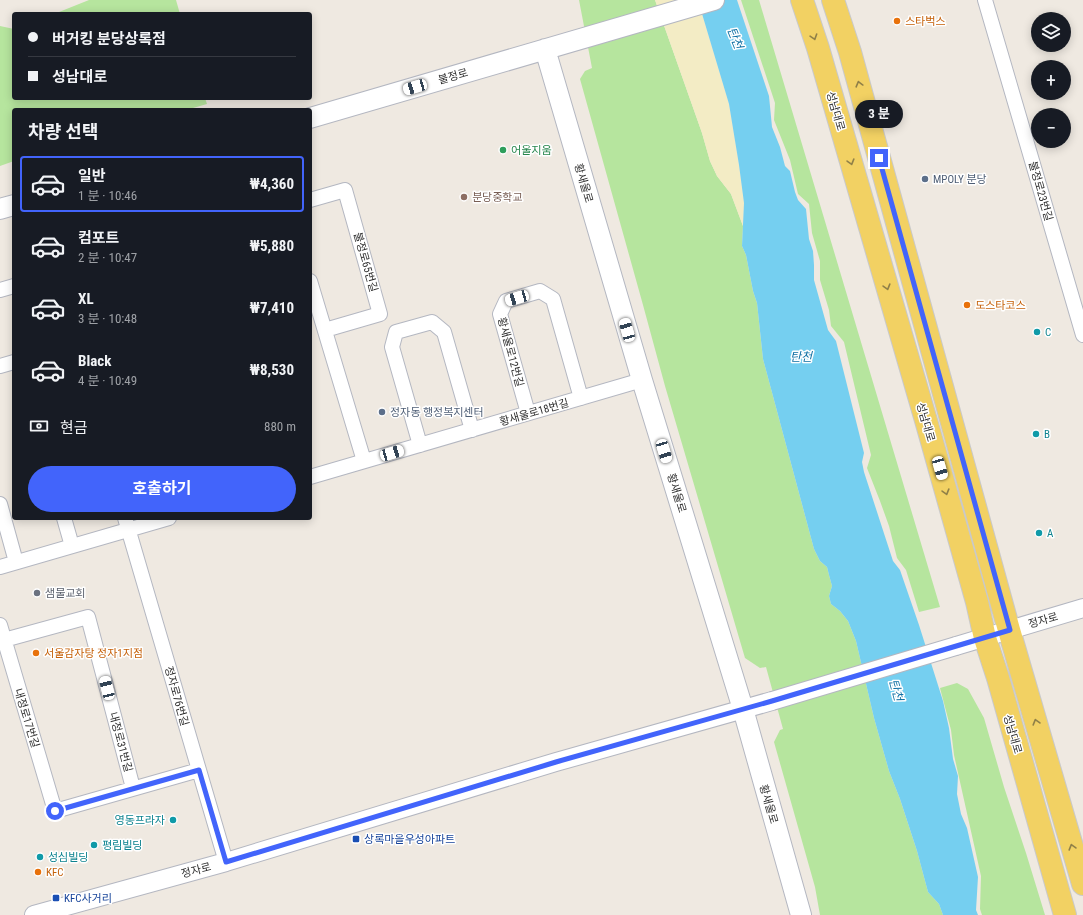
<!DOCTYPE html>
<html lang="ko">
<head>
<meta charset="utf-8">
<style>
	:root { --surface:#171b24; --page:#242831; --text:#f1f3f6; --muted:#9ea1a6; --line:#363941; --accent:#4264fb }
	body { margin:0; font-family:"Roboto Condensed","Noto Sans KR",sans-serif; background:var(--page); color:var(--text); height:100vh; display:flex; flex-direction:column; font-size:15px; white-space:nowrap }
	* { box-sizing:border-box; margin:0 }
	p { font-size:13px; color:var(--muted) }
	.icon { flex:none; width:22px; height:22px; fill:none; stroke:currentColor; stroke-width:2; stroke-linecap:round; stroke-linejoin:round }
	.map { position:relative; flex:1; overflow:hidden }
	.side { position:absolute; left:12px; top:108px; width:300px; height:412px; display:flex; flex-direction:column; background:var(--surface); border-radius:4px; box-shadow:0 2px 10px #0003 }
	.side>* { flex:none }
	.top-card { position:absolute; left:12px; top:12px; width:300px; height:88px; border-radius:4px; box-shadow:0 2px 10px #0003; display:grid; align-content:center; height:88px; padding:0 16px; background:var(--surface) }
	.controls { position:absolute; left:1031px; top:12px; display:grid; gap:8px }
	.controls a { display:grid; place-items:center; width:40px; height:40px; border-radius:50%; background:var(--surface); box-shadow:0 2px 10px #0003; font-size:20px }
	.end { position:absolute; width:18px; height:18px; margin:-9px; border:5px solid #4264fb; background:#fff; box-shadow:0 0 0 2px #fff }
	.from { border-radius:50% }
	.bubble { position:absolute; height:28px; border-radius:14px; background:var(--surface); box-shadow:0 2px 10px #0003; font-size:13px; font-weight:700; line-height:28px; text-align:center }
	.car { position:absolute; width:12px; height:24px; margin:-12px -6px; border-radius:5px; box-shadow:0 0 3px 1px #0007; background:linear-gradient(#fff 24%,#345 0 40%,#fff 0 76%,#345 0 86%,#fff 0) }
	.top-card b { display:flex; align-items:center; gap:14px; height:38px; font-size:15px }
	.top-card b+b { border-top:1px solid var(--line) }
	.top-card i { width:10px; height:10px; background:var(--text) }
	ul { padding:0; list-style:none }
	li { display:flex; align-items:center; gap:12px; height:56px; margin:0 8px 6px; padding:0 8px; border:2px solid transparent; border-radius:4px }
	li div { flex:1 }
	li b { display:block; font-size:15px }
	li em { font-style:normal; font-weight:700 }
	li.selected { border-color:var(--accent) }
	li>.icon { width:36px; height:36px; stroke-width:1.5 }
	h2 { padding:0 16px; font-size:18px; line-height:48px }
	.pay { display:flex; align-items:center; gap:10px; height:44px; padding:0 16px; font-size:15px }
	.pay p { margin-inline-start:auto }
	.action { display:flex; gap:8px; margin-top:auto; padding:8px 16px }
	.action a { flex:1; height:46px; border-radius:24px; background:var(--accent); color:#fff; font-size:16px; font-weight:700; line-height:46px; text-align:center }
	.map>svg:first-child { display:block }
	.green { fill:#b6e59e }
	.sand { fill:#f3ecc5 }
	.water { fill:#75cff0 }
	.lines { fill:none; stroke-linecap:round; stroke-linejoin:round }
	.minor-casing { stroke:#b4b7c1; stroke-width:16 }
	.tertiary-casing { stroke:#b4b7c1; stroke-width:20 }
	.secondary-casing { stroke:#b4b7c1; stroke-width:22 }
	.primary-casing { stroke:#c9c9c9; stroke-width:24 }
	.minor { stroke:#fff; stroke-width:14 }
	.tertiary { stroke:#fff; stroke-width:18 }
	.secondary { stroke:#fff; stroke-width:20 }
	.primary { stroke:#f2d163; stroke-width:22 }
	.tertiary-bridge-casing { stroke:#b4b7c1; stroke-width:20; stroke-linecap:butt }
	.tertiary-bridge { stroke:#fff; stroke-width:18 }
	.oneway { stroke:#908048 }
	.route { stroke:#4264fb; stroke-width:5 }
	.food-dot { fill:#e8710a; stroke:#fff; stroke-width:1.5 }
	.leisure-dot { fill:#2e9e5b; stroke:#fff; stroke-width:1.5 }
	.service-dot { fill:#5c6f8a; stroke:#fff; stroke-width:1.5 }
	.education-dot { fill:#8d6e63; stroke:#fff; stroke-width:1.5 }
	.culture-dot { fill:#0f9aa8; stroke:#fff; stroke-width:1.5 }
	.worship-dot { fill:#6b7280; stroke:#fff; stroke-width:1.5 }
	.transit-dot { fill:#1a4fb4; stroke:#fff; stroke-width:1.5 }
	.labels { text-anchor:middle; stroke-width:3; stroke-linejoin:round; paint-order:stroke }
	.food-label { font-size:11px; fill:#c56008; stroke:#fff; text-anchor:start }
	.street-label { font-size:11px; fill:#2e2e2e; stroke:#fff }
	.leisure-label { font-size:11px; fill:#27864d; stroke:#fff; text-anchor:start }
	.service-label { font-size:11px; fill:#4e5e75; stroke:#fff; text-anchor:start }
	.education-label { font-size:11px; fill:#785e54; stroke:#fff; text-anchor:start }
	.culture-label { font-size:11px; fill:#0d838f; stroke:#fff; text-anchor:start }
	.worship-label { font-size:11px; fill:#5b616d; stroke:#fff; text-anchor:start }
	.transit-label { font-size:11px; fill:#164399; stroke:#fff; text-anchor:start }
	.water-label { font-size:12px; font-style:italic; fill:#0d6fa3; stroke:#fff }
</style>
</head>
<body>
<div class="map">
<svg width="1083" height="915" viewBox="0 0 1083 915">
	<rect width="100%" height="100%" fill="#efe9e1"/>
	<path class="green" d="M89 0H176L180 14H54Z
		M579 0H655L702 133 710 161 717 176 731 194 743 226 742 246 746 255 753 291 757 303 763 359 814 549 820 561 827 567 829 575 832 586 829 596 831 604 840 611 848 621 856 641 874 718 889 771 900 799 917 851 928 892 939 904 943 915H820L815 887 774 742 780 730 783 729 766 667 760 668 745 658 665 386 643 305 580 79 585 71 592 68Z
		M741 0H759L940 607 919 612 906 570 897 558 889 526 880 501 867 468 871 455 844 342 831 326 829 310 820 280V261L812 233 809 204 798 194 790 160 774 120 775 103Z
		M0 26 14 29V98H205L207 104 186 110H14V161L0 166Z
		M957 683 968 689 984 718 1004 787 1026 853 1045 915H982L980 909 981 876 954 755 951 730 940 688Z"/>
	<path class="sand" d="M655 0H697L700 7 729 104 739 165 744 203 743 226 731 194 717 176 710 161 702 133Z"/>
	<path class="water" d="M697 0H737L769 96 772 127 780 147 785 166 790 171 795 192 798 200 806 209 809 239 813 251 814 265V280L828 330 836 341 864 453 862 462 864 472 893 561 900 570 919 625 943 701 949 728 953 759 958 776 957 794 961 814 967 828 978 877 976 910 978 915H943L939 904 928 892 917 851 900 799 889 771 874 718 856 641 848 621 840 611 831 604 829 596 832 586 829 575 827 567 820 561 814 549 763 359 757 303 753 291 746 255 742 246 744 203 739 165 729 104 700 7Z"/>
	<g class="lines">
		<defs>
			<path id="minor" d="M985 0 1083 335
				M310 200 345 190 380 314 325 330
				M310 281 364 461
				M0 290 14 286
				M0 366 14 362
				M528 413 500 314 506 301 540 291 553 299 581 398
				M420 445 392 347 396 332 432 322 444 332 472 430
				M310 477 642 380
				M0 504 16 562
				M64 518 72 546
				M125 518 226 862
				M0 567 169 518
				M0 625 55 811 199 770
				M4 640 88 617 133 788"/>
			<path id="tertiary" d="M956 646 1083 608
				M34 915 226 862 556 762 772 701"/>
			<path id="secondary" d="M545 49 642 380 743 709 801 915
				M310 118 714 0
				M0 209 14 205"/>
			<path id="primary" d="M802 0 818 48 927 424 977 602 985 638 998 678 1065 915
				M833 0 850 52 1009 630 1083 884"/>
		</defs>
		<use href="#minor" class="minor-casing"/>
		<use href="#tertiary" class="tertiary-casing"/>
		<use href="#secondary" class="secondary-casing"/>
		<use href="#primary" class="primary-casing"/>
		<use href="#minor" class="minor"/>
		<use href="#tertiary" class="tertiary"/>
		<use href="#secondary" class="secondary"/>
		<use href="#primary" class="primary"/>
		<defs>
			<path id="tertiary-bridge" d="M772 701 956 646"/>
		</defs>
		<use href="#tertiary-bridge" class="tertiary-bridge-casing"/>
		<use href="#tertiary-bridge" class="tertiary-bridge"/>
	</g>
	<defs><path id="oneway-chevron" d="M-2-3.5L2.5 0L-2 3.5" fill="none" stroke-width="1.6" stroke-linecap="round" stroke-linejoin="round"/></defs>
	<g class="oneway">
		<use href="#oneway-chevron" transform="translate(814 37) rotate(72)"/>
		<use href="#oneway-chevron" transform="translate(859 84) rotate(-105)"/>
		<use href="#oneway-chevron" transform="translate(851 162) rotate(74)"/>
		<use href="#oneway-chevron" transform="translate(887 287) rotate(74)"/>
		<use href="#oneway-chevron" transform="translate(946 492) rotate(74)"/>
		<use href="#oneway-chevron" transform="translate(1036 722) rotate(-106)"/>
		<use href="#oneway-chevron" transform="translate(1072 847) rotate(-106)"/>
	</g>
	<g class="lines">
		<path class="route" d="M55 811 199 770 226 862 556 762 772 701 1010 630 879 158"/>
	</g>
	<g class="food-dot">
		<circle cx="897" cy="21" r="4"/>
		<circle cx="967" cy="305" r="4"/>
		<circle cx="36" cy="653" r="4"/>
		<circle cx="38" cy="872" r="4"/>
	</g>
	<circle class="leisure-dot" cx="503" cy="150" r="4"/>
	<g class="service-dot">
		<circle cx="925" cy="179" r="4"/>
		<circle cx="382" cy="412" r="4"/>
	</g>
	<circle class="education-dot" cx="464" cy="197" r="4"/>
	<g class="culture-dot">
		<circle cx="1037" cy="332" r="4"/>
		<circle cx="1036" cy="434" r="4"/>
		<circle cx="1039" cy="533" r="4"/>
		<circle cx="173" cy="820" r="4"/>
		<circle cx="94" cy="845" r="4"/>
		<circle cx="40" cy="857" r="4"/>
	</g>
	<circle class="worship-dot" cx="37" cy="593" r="4"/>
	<g class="transit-dot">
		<rect x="352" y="835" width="8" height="8" rx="2"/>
		<rect x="52" y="894" width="8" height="8" rx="2"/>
	</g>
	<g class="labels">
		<g class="food-label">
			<text x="905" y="25">스타벅스</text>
			<text x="975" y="309">도스타코스</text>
			<text x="44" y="657">서울감자탕 정자1지점</text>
			<text x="46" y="876">KFC</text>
		</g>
		<g class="street-label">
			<text transform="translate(453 76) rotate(-16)" y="4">불정로</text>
			<text transform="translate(836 111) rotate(74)" y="4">성남대로</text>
			<text transform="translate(584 183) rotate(74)" y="4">황새울로</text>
			<text transform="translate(1041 191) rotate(74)" y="4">불정로23번길</text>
			<text transform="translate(366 262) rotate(74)" y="4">불정로65번길</text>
			<text transform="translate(511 352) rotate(75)" y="4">황새울로12번길</text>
			<text transform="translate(534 412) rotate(-16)" y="4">황새울로18번길</text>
			<text transform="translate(926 422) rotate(74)" y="4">성남대로</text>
			<text transform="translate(677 493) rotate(73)" y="4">황새울로</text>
			<text transform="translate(1043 620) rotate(-16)" y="4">정자로</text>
			<text transform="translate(177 696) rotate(74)" y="4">정자로76번길</text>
			<text transform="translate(27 718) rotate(73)" y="4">내정로17번길</text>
			<text transform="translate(1013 734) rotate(74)" y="4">성남대로</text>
			<text transform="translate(121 742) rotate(75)" y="4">내정로31번길</text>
			<text transform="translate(769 804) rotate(74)" y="4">황새울로</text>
			<text transform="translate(196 870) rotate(-15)" y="4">정자로</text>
		</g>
		<g class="leisure-label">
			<text x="511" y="154">어울지움</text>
		</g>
		<g class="service-label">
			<text x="933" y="183">MPOLY 분당</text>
			<text x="390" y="416">정자동 행정복지센터</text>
		</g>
		<g class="education-label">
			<text x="472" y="201">분당중학교</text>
		</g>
		<g class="culture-label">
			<text x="1045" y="336">C</text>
			<text x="1044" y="438">B</text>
			<text x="1047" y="537">A</text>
			<text x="165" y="824" text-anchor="end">영동프라자</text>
			<text x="102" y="849">평림빌딩</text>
			<text x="48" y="861">성심빌딩</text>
		</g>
		<g class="worship-label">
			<text x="45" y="597">샘물교회</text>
		</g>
		<g class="transit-label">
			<text x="364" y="843">상록마을우성아파트</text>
			<text x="64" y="902">KFC사거리</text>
		</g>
		<g class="water-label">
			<text transform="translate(735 38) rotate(68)" y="4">탄천</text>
			<text x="801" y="361">탄천</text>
			<text transform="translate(896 690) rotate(75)" y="4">탄천</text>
		</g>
	</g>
</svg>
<div class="controls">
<a><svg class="icon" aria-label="layers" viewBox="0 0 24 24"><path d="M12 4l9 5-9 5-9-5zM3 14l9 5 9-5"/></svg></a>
<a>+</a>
<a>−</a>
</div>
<i class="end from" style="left:55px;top:811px"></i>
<i class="end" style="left:879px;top:158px"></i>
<div class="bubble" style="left:855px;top:100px;width:48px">3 분</div>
<i class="car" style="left:415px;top:87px;rotate:254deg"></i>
<i class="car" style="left:517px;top:298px;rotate:254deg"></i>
<i class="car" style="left:627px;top:330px;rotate:344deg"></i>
<i class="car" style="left:664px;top:451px;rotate:163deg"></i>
<i class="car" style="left:392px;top:453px;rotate:74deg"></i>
<i class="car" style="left:940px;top:468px;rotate:164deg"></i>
<i class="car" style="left:107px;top:688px;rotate:346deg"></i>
<div class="top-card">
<b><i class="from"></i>버거킹 분당상록점</b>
<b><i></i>성남대로</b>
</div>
<section class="side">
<h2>차량 선택</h2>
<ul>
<li class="selected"><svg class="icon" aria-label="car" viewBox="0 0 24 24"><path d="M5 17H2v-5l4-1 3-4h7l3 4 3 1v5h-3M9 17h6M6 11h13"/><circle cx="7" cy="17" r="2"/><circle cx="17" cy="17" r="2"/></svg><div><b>일반</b><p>1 분 · 10:46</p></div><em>₩4,360</em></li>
<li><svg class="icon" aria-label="car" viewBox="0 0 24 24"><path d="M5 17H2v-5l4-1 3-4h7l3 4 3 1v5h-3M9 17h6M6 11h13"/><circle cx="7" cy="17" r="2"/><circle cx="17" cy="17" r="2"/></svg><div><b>컴포트</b><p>2 분 · 10:47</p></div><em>₩5,880</em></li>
<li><svg class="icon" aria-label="car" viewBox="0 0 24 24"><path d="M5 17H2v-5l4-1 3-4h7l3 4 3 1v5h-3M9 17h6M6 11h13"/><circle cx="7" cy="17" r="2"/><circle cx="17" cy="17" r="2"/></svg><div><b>XL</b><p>3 분 · 10:48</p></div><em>₩7,410</em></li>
<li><svg class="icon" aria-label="car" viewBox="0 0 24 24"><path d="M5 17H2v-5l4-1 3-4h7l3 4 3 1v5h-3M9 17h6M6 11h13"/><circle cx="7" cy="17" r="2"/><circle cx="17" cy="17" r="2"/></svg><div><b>Black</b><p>4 분 · 10:49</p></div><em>₩8,530</em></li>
</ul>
<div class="pay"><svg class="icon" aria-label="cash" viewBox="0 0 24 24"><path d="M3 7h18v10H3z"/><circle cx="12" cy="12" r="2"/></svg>현금<p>880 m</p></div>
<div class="action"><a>호출하기</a></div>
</section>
</div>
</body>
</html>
